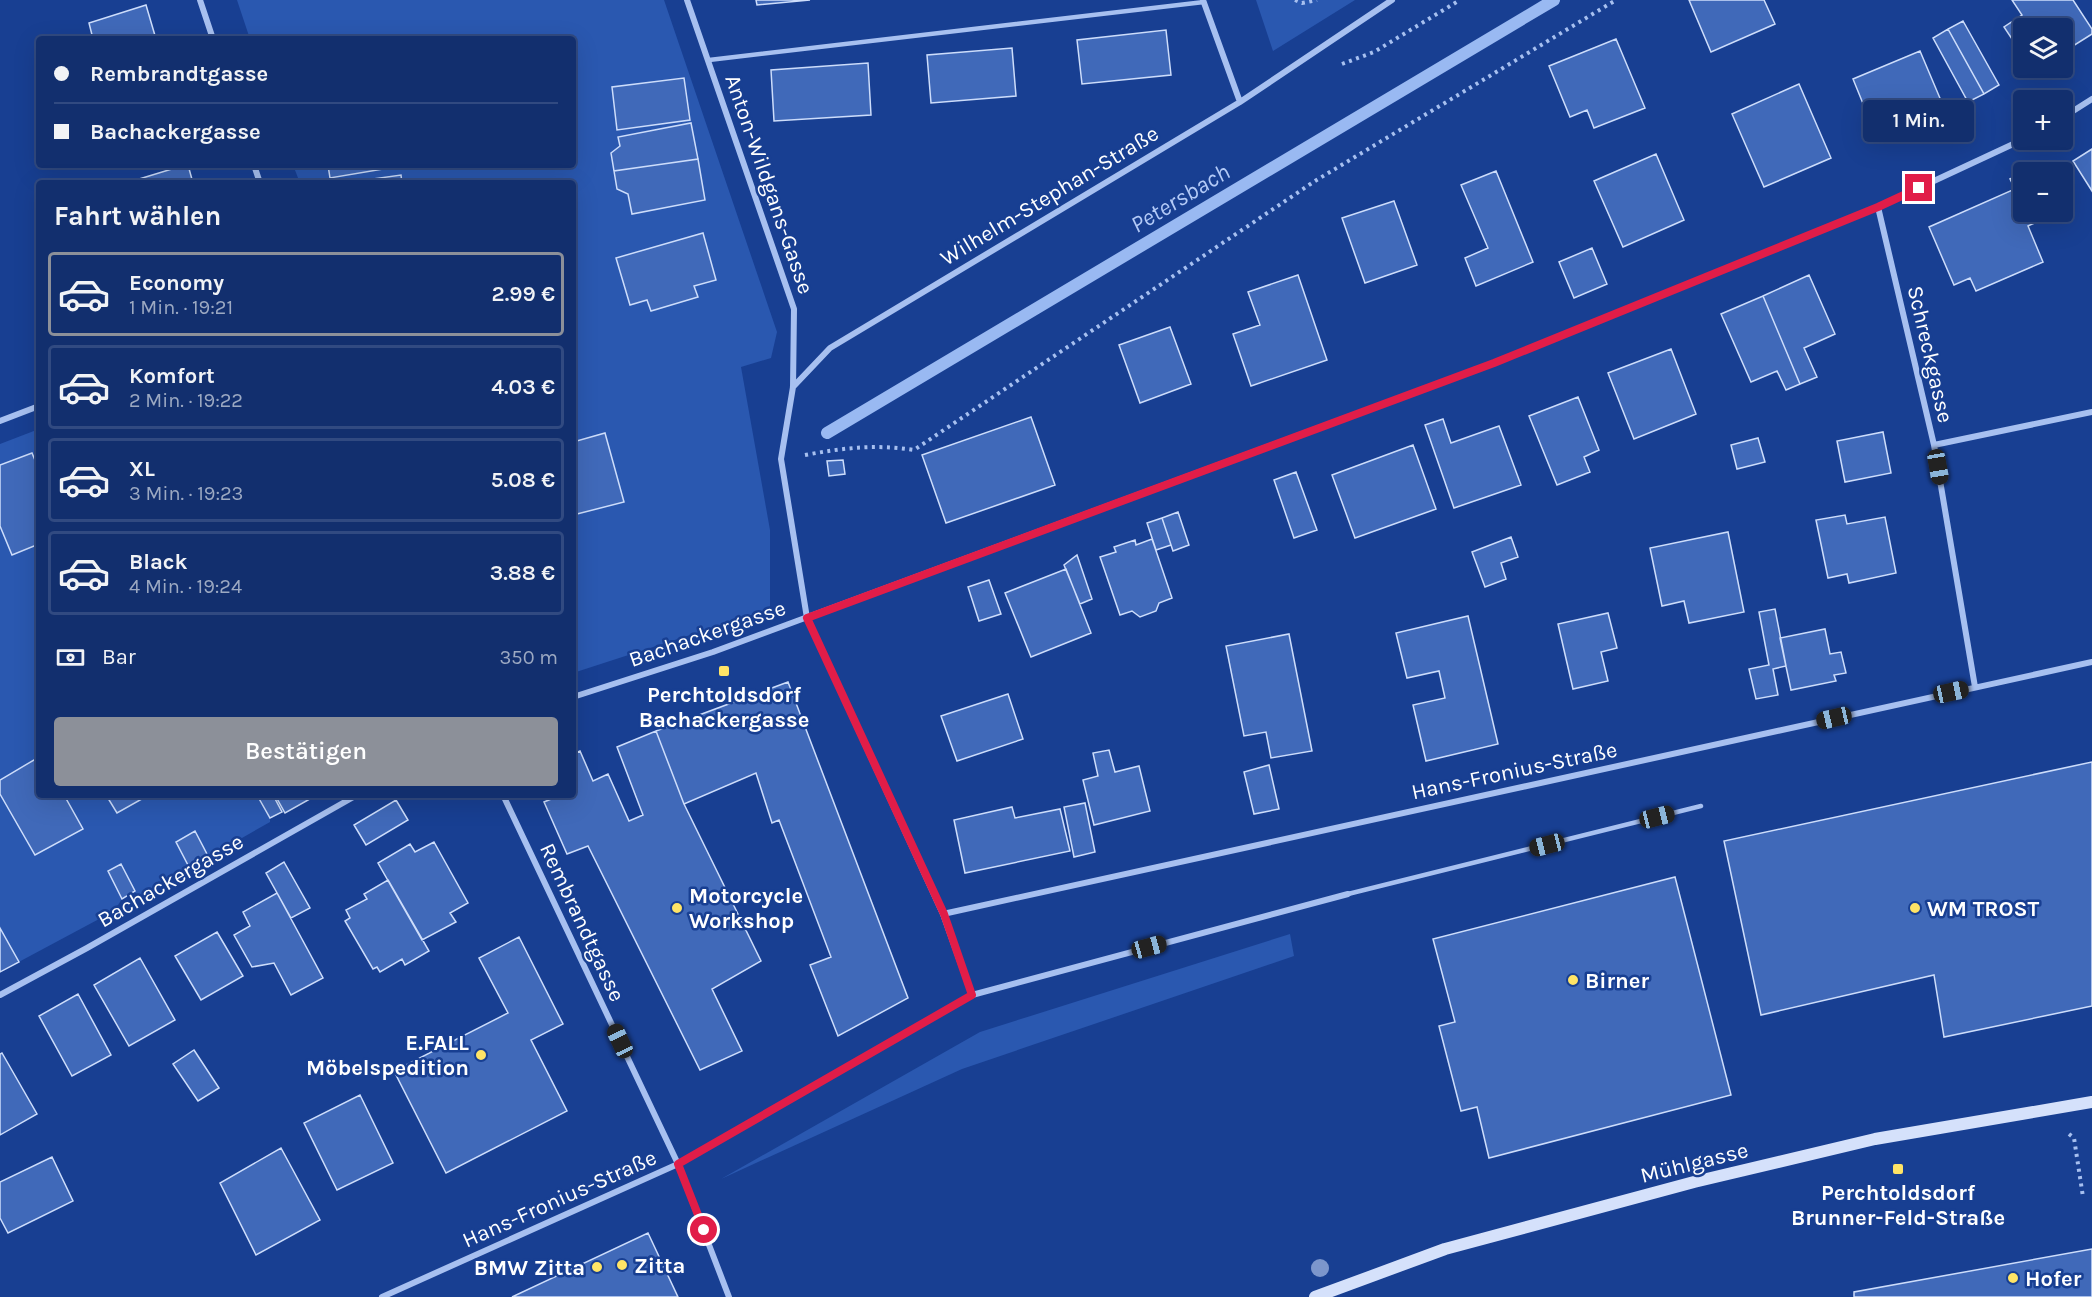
<!DOCTYPE html>
<html lang="de">
<head>
<meta charset="utf-8">
<style>
	:root { --surface:#122f6e; --page:#1b3773; --text:#f1f3f6; --muted:#9ca9c2; --line:#314a81; --accent:#8c9099 }
	body { margin:0; font-family:Karla,sans-serif; background:var(--page); color:var(--text); height:100vh; display:flex; flex-direction:column; font-size:22px; white-space:nowrap }
	* { box-sizing:border-box; margin:0 }
	p { font-size:20px; color:var(--muted) }
	.icon { flex:none; width:33px; height:33px; fill:none; stroke:currentColor; stroke-width:2; stroke-linecap:round; stroke-linejoin:round }
	.map { position:relative; flex:1; overflow:hidden }
	.drawer { position:absolute; left:36px; top:180px; width:540px; height:618px; display:flex; flex-direction:column; background:var(--surface); border-radius:6px; box-shadow:0 6px 24px #0002,0 0 0 2px var(--line) }
	.drawer>* { flex:none }
	.banner { position:absolute; left:36px; top:36px; width:540px; height:132px; border-radius:6px; box-shadow:0 6px 24px #0002,0 0 0 2px var(--line); display:grid; align-content:center; height:132px; padding:0 18px; background:var(--surface) }
	.buttons { position:absolute; left:2013px; top:18px; display:grid; gap:12px }
	.buttons a { display:grid; place-items:center; width:60px; height:60px; border-radius:6px; background:var(--surface); box-shadow:0 6px 24px #0002,0 0 0 2px var(--line); font-size:30px }
	.end { position:absolute; width:27px; height:27px; margin:-14px; border:8px solid #e11d48; background:#fff; box-shadow:0 0 0 3px #fff }
	.from { border-radius:50% }
	.bubble { position:absolute; height:42px; border-radius:6px; background:var(--surface); box-shadow:0 6px 24px #0002,0 0 0 2px var(--line); font-size:20px; font-weight:600; line-height:42px; text-align:center }
	.car { position:absolute; width:18px; height:36px; margin:-18px -9px; border-radius:8px; box-shadow:0 0 4px 2px #0007; background:linear-gradient(#222 24%,#8ab4d8 0 40%,#222 0 76%,#8ab4d8 0 86%,#222 0) }
	.banner b { display:flex; align-items:center; gap:21px; height:57px; font-size:22px }
	.banner b+b { border-top:2px solid var(--line) }
	.banner i { width:15px; height:15px; background:var(--text) }
	ul { padding:0; list-style:none }
	li { display:flex; align-items:center; gap:18px; height:84px; margin:0 12px 9px; padding:0 6px; border:3px solid var(--line); border-radius:6px }
	li div { flex:1 }
	li b { display:block; font-size:22px }
	li em { font-style:normal; font-weight:600 }
	li.current { border-color:var(--accent) }
	li>.icon { width:54px; height:54px; stroke-width:1.5 }
	h2 { padding:0 18px; font-size:27px; line-height:72px }
	.pay { display:flex; align-items:center; gap:15px; height:66px; padding:0 18px; font-size:22px }
	.pay p { margin-inline-start:auto }
	.cta { display:flex; gap:12px; margin-top:auto; padding:12px 18px }
	.cta a { flex:1; height:69px; border-radius:6px; background:var(--accent); color:#fff; font-size:24px; font-weight:600; line-height:69px; text-align:center }
	.map>svg:first-child { display:block }
	.green { fill:#2a58b0 }
	.lines { fill:none; stroke-linecap:round; stroke-linejoin:round }
	.stream { stroke:#99b9f2; stroke-width:12 }
	.building { fill:#4069b9; stroke:#cdddfb; stroke-width:1.5 }
	.path { stroke:#a7c0f0; stroke-width:4; stroke-dasharray:3 4.5; stroke-linecap:butt }
	.lane { stroke:#a7c0f0; stroke-width:4.5 }
	.street { stroke:#a7c0f0; stroke-width:6 }
	.secondary { stroke:#d5e1fb; stroke-width:12 }
	.tree { fill:#7c96cc }
	.route { stroke:#e11d48; stroke-width:8 }
	.poi-dot { fill:#ffe466; stroke:#183f92; stroke-width:2 }
	.labels { text-anchor:middle; stroke-width:5; stroke-linejoin:round; paint-order:stroke }
	.street-label { font-size:22px; fill:#fff; stroke:#183f92 }
	.poi-label { font-size:22px; font-weight:bold; fill:#fff; stroke:#183f92; text-anchor:start }
	.water-label { font-size:24px; font-style:italic; fill:#b3caf7; stroke:#183f92 }
</style>
</head>
<body>
<div class="map">
<svg width="2092" height="1297" viewBox="0 0 2092 1297">
	<rect width="100%" height="100%" fill="#183f92"/>
	<path class="green" d="M237 0H664L777 332 771 358 741 367 770 530V609L573 673V183H300L293 165H573V39H250Z
		M1256 0H1355L1273 51Z
		M39 429V795H317L285 813 282 812 270 818V822L140 896 134 892 122 899 114 911 0 972V444Z
		M1290 934 1294 956 962 1069 721 1179 980 1032Z"/>
	<g class="lines">
		<path class="stream" d="M827 433 1554 0"/>
	</g>
	<path class="building" d="M756 0H810L757 5Z
		M1689 0H1764L1775 24 1711 52Z
		M2012 0H2073L2092 29V34L2062 53V28H2024V57L2004 27 2022 15Z
		M146 5 156 39H93L89 23Z
		M1963 21 1999 85 1984 94 1948 29Z
		M1948 29 1984 94 1968 102 1933 38Z
		M1166 30 1171 75 1082 84 1077 40Z
		M1616 39 1645 108 1594 128 1587 110 1570 117 1549 66Z
		M1012 48 1016 96 931 103 927 55Z
		M1920 51 1945 110 1877 138 1853 79Z
		M868 63 871 115 774 121 771 70Z
		M684 78 690 120 617 130 612 87Z
		M1799 84 1831 158 1764 187 1732 114Z
		M691 123 698 159 614 171 611 153 620 146 618 137Z
		M2092 149V191L2073 161Z
		M1656 154 1684 220 1623 247 1594 181Z
		M698 159 705 200 632 214 628 194 617 189 614 171Z
		M185 165H188L193 183H126Z
		M328 165H407L330 178Z
		M1496 171 1533 262 1476 286 1465 258 1488 248 1461 185Z
		M2024 173V212H2059L2028 226 2043 262 1976 291 1970 278 1954 285 1929 227 2015 189 2010 179Z
		M401 175 402 183H344Z
		M1394 201 1417 265 1365 283 1342 218Z
		M703 233 716 280 694 286 698 297 651 311 647 300 630 305 616 258Z
		M1592 248 1607 284 1574 298 1559 262Z
		M1298 275 1327 360 1251 386 1233 334 1260 325 1248 292Z
		M1809 275 1835 334 1804 348 1817 377 1800 384 1763 296Z
		M1763 296 1800 384 1786 390 1777 371 1751 382 1721 314Z
		M1170 327 1191 384 1140 403 1119 345Z
		M1671 349 1696 414 1634 439 1608 373Z
		M1578 397 1599 450 1584 457 1590 472 1557 485 1529 416Z
		M1031 417 1055 485 946 523 922 455Z
		M1443 419 1451 443 1499 426 1521 485 1454 508 1425 425Z
		M1883 432 1891 473 1845 482 1837 441Z
		M605 433 624 502 573 515V442Z
		M1758 438 1765 462 1737 469 1731 445Z
		M1413 445 1436 509 1355 538 1332 475Z
		M32 453 39 470V544L12 555 0 526V465Z
		M843 460 845 474 829 476 827 461Z
		M1296 472 1317 530 1294 538 1274 480Z
		M1178 512 1189 545 1173 551 1162 518Z
		M1845 515 1847 524 1885 517 1896 573 1849 583 1847 574 1828 578 1816 520Z
		M1162 518 1171 545 1156 550 1147 523Z
		M1728 532 1744 612 1689 623 1684 601 1662 606 1650 548Z
		M1511 537 1518 557 1501 563 1506 579 1485 587 1472 552Z
		M1152 539 1172 598 1159 603 1156 611 1140 617 1132 611 1120 615 1100 557 1116 552 1114 547 1135 540 1136 545Z
		M1077 555 1092 599 1080 604 1064 565Z
		M1066 569 1091 633 1031 657 1005 593Z
		M989 580 1001 614 979 621 968 587Z
		M1775 609 1786 666 1773 669 1778 695 1756 699 1749 669 1769 665 1759 612Z
		M1608 613 1617 648 1601 652 1608 681 1573 689 1558 624Z
		M1468 616 1498 744 1426 761 1413 705 1445 698 1439 671 1407 678 1396 633Z
		M1825 629 1830 654 1841 652 1846 673 1834 675 1836 681 1791 690 1780 638Z
		M1289 634 1312 751 1271 758 1266 732 1244 736 1226 646Z
		M788 682 908 998 838 1036 810 965 831 957 779 820 772 823 756 773 684 804 656 731Z
		M1008 694 1023 739 957 761 941 716Z
		M656 731 684 804 761 961 712 989 742 1051 700 1070 588 846 567 854 544 802 561 795H573V754L580 751 593 781 608 774 629 821 643 815 617 747Z
		M1109 750 1115 772 1139 766 1150 811 1094 825 1083 780 1098 776 1093 753Z
		M39 757V795H64L83 829 35 855 0 794V780Z
		M2092 762V1006L1944 1037 1934 975 1761 1015 1724 841Z
		M1269 765 1279 809 1254 814 1244 772Z
		M106 795H149L117 813Z
		M257 795H273L282 812 270 818Z
		M275 795H317L285 813Z
		M396 800 408 820 366 845 354 825Z
		M1085 803 1095 852 1074 857 1064 807Z
		M1012 807 1015 818 1060 809 1070 851 965 873 954 820Z
		M195 831 208 856 189 867 176 842Z
		M434 842 468 903 450 913 456 922 422 940 378 863 410 844 415 852Z
		M284 862 310 908 291 918 266 873Z
		M121 864 135 891 122 899 108 871Z
		M1675 877 1731 1095 1489 1158 1477 1107 1461 1111 1439 1026 1455 1022 1433 939Z
		M388 880 429 951 405 965 402 959 380 972 377 967 373 969 345 921 350 918 346 910 367 899 364 894Z
		M277 893 323 978 291 995 274 963 252 967 234 935 250 926 243 912Z
		M0 928 19 962 0 972Z
		M217 932 243 976 201 1000 175 956Z
		M519 937 563 1024 531 1040 567 1111 446 1173 394 1071 508 1013 479 958Z
		M140 958 175 1020 129 1046 94 985Z
		M78 994 111 1055 72 1076 39 1016Z
		M194 1050 219 1088 198 1101 173 1064Z
		M2 1053 37 1114 0 1135V1054Z
		M360 1095 393 1163 337 1190 304 1123Z
		M281 1148 320 1220 256 1255 220 1183Z
		M52 1157 73 1201 8 1233 0 1218V1182Z
		M648 1233 678 1297H512Z
		M2092 1249V1297H1854V1292Z"/>
	<g class="lines">
		<path class="path" d="M1295 0 1302 3 1317 0
			M1342 64 1374 52 1460 0
			M805 455C843 448 875 444 914 450L1315 181 1616 0
			M2069 1134 2074 1138 2083 1197"/>
		<path class="lane" d="M709 60 1204 2
			M1348 894 1701 806"/>
		<path class="street" d="M200 0 213 39
			M687 0 794 309 793 387 781 459 807 618 943 914 972 995
			M1240 102 1392 0
			M2062 118 2092 99
			M254 165 260 183
			M1878 207 1934 445 1975 687
			M793 387 830 348 1240 102 1203 0
			M0 421 39 406
			M1934 445 2092 412
			M573 697 713 652 1494 363 1878 207 2024 139
			M503 795 678 1164 729 1297
			M943 914 2092 662
			M0 995 87 948 357 795
			M382 1297 678 1164 972 995 1348 894"/>
		<path class="secondary" d="M1315 1297 1445 1249 1694 1182 1875 1139 2092 1102"/>
	</g>
	<circle class="tree" cx="1320" cy="1268" r="9"/>
	<g class="lines">
		<path class="route" d="M704 1230 678 1164 972 995 944 914 807 618 1494 363 1878 207 1919 188"/>
	</g>
	<g class="poi-dot">
		<rect x="718" y="665" width="12" height="12" rx="3"/>
		<circle cx="677" cy="908" r="6"/>
		<circle cx="1915" cy="908" r="6"/>
		<circle cx="1573" cy="980" r="6"/>
		<circle cx="481" cy="1055" r="6"/>
		<rect x="1892" y="1163" width="12" height="12" rx="3"/>
		<circle cx="622" cy="1265" r="6"/>
		<circle cx="597" cy="1267" r="6"/>
		<circle cx="2013" cy="1278" r="6"/>
	</g>
	<g class="labels">
		<g class="street-label">
			<text transform="translate(770 184) rotate(71)" y="8">Anton-Wildgans-Gasse</text>
			<text transform="translate(1049 195) rotate(-31)" y="8">Wilhelm-Stephan-Straße</text>
			<text transform="translate(1931 354) rotate(77)" y="8">Schreckgasse</text>
			<text transform="translate(707 633) rotate(-19)" y="8">Bachackergasse</text>
			<text transform="translate(1514 770) rotate(-12)" y="8">Hans-Fronius-Straße</text>
			<text transform="translate(170 880) rotate(-30)" y="8">Bachackergasse</text>
			<text transform="translate(583 922) rotate(65)" y="8">Rembrandtgasse</text>
			<text transform="translate(1694 1162) rotate(-14)" y="8">Mühlgasse</text>
			<text transform="translate(559 1198) rotate(-24)" y="8">Hans-Fronius-Straße</text>
		</g>
		<g class="poi-label">
			<text x="724" y="702" text-anchor="middle">Perchtoldsdorf<tspan x="724" dy="25">Bachackergasse</tspan></text>
			<text x="689" y="903">Motorcycle<tspan x="689" dy="25">Workshop</tspan></text>
			<text x="1927" y="916">WM TROST</text>
			<text x="1585" y="988">Birner</text>
			<text x="469" y="1050" text-anchor="end">E.FALL<tspan x="469" dy="25">Möbelspedition</tspan></text>
			<text x="1898" y="1200" text-anchor="middle">Perchtoldsdorf<tspan x="1898" dy="25">Brunner-Feld-Straße</tspan></text>
			<text x="634" y="1273">Zitta</text>
			<text x="585" y="1275" text-anchor="end">BMW Zitta</text>
			<text x="2025" y="1286">Hofer</text>
		</g>
		<g class="water-label">
			<text transform="translate(1180 198) rotate(-31)" y="8">Petersbach</text>
		</g>
	</g>
</svg>
<div class="buttons">
<a><svg class="icon" aria-label="layers" viewBox="0 0 24 24"><path d="M12 4l9 5-9 5-9-5zM3 14l9 5 9-5"/></svg></a>
<a>+</a>
<a>−</a>
</div>
<i class="end from" style="left:704px;top:1230px"></i>
<i class="end" style="left:1919px;top:188px"></i>
<div class="bubble" style="left:1863px;top:100px;width:111px">1 Min.</div>
<i class="car" style="left:1938px;top:467px;rotate:170deg"></i>
<i class="car" style="left:1951px;top:692px;rotate:78deg"></i>
<i class="car" style="left:1834px;top:718px;rotate:257deg"></i>
<i class="car" style="left:1657px;top:817px;rotate:76deg"></i>
<i class="car" style="left:1547px;top:845px;rotate:256deg"></i>
<i class="car" style="left:1149px;top:947px;rotate:75deg"></i>
<i class="car" style="left:620px;top:1041px;rotate:335deg"></i>
<div class="banner">
<b><i class="from"></i>Rembrandtgasse</b>
<b><i></i>Bachackergasse</b>
</div>
<section class="drawer">
<h2>Fahrt wählen</h2>
<ul>
<li class="current"><svg class="icon" aria-label="car" viewBox="0 0 24 24"><path d="M5 17H2v-5l4-1 3-4h7l3 4 3 1v5h-3M9 17h6M6 11h13"/><circle cx="7" cy="17" r="2"/><circle cx="17" cy="17" r="2"/></svg><div><b>Economy</b><p>1 Min. · 19:21</p></div><em>2.99 €</em></li>
<li><svg class="icon" aria-label="car" viewBox="0 0 24 24"><path d="M5 17H2v-5l4-1 3-4h7l3 4 3 1v5h-3M9 17h6M6 11h13"/><circle cx="7" cy="17" r="2"/><circle cx="17" cy="17" r="2"/></svg><div><b>Komfort</b><p>2 Min. · 19:22</p></div><em>4.03 €</em></li>
<li><svg class="icon" aria-label="car" viewBox="0 0 24 24"><path d="M5 17H2v-5l4-1 3-4h7l3 4 3 1v5h-3M9 17h6M6 11h13"/><circle cx="7" cy="17" r="2"/><circle cx="17" cy="17" r="2"/></svg><div><b>XL</b><p>3 Min. · 19:23</p></div><em>5.08 €</em></li>
<li><svg class="icon" aria-label="car" viewBox="0 0 24 24"><path d="M5 17H2v-5l4-1 3-4h7l3 4 3 1v5h-3M9 17h6M6 11h13"/><circle cx="7" cy="17" r="2"/><circle cx="17" cy="17" r="2"/></svg><div><b>Black</b><p>4 Min. · 19:24</p></div><em>3.88 €</em></li>
</ul>
<div class="pay"><svg class="icon" aria-label="cash" viewBox="0 0 24 24"><path d="M3 7h18v10H3z"/><circle cx="12" cy="12" r="2"/></svg>Bar<p>350 m</p></div>
<div class="cta"><a>Bestätigen</a></div>
</section>
</div>
</body>
</html>
